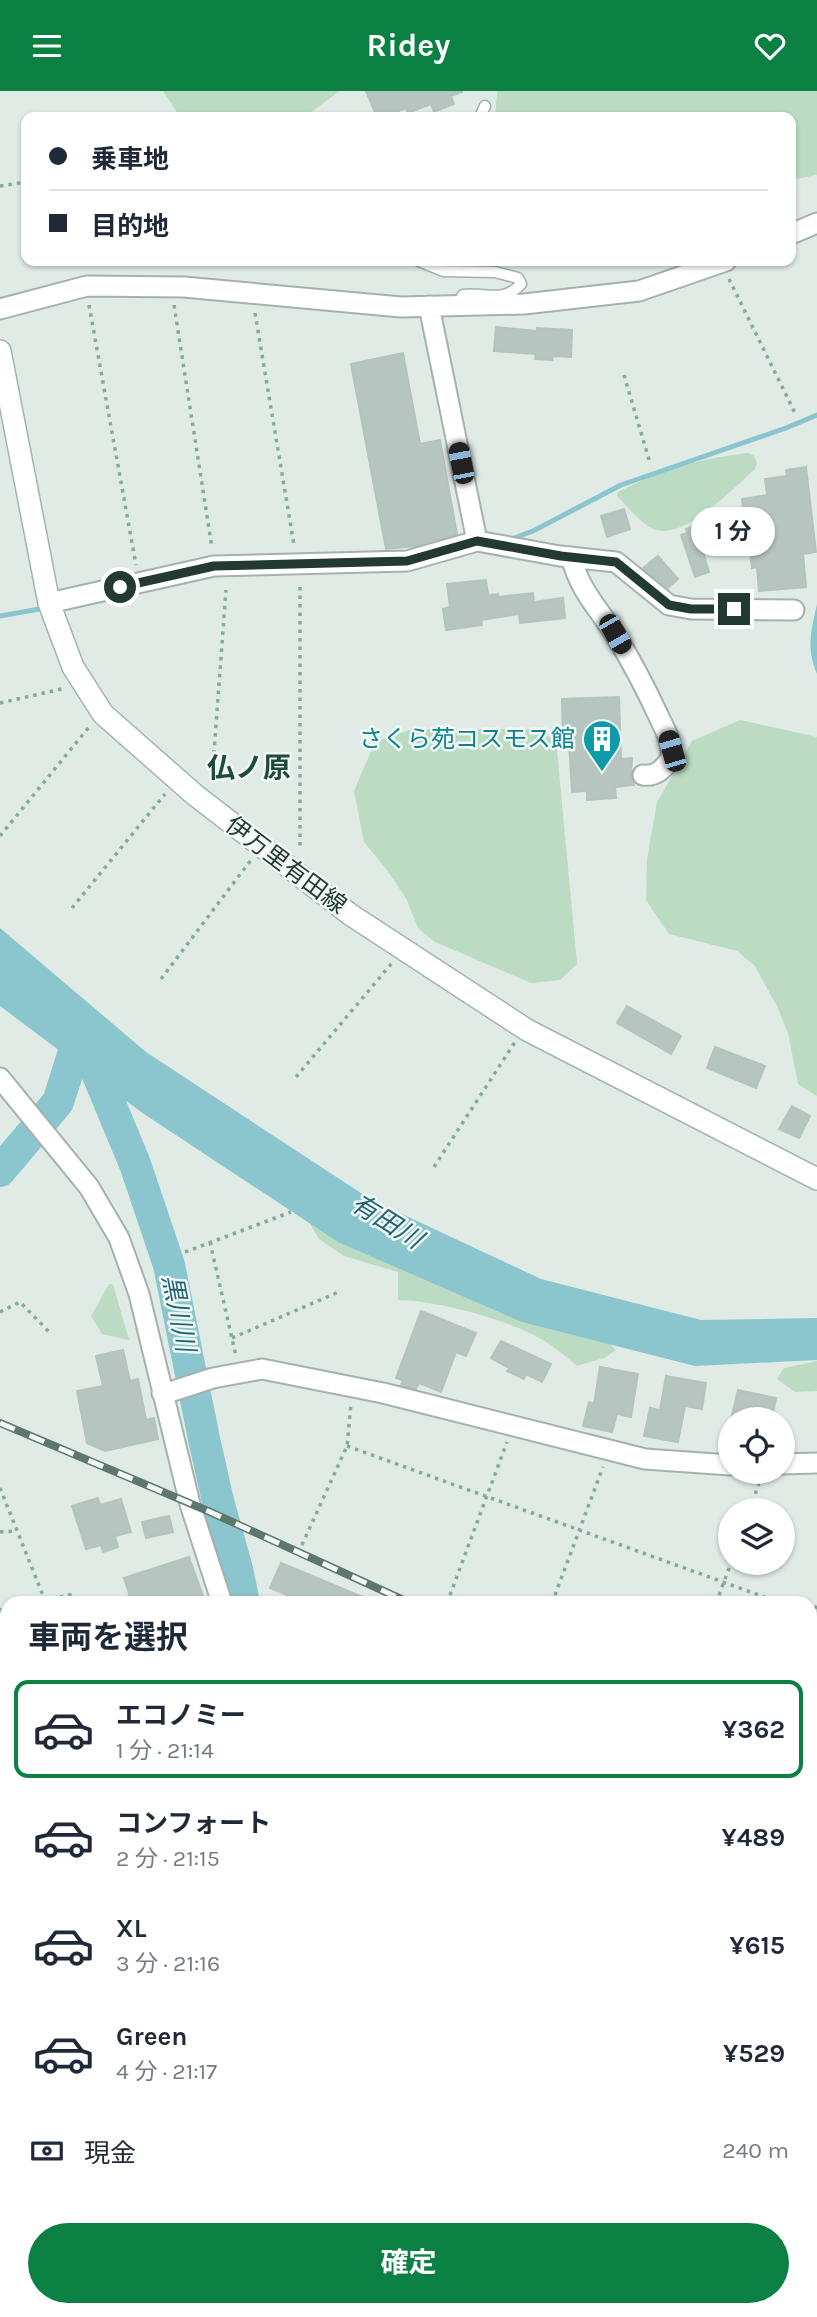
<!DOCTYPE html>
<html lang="ja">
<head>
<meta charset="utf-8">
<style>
	:root { --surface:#fff; --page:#f2f2f3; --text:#1f2937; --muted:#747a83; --line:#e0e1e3; --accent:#0b8043 }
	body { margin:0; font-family:Karla,"Noto Sans JP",sans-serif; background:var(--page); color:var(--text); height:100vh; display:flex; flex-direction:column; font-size:26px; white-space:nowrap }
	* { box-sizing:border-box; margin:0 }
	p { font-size:23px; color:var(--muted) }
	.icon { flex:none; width:38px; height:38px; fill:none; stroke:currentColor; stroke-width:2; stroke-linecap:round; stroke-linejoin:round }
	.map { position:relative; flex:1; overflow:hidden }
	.side { position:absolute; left:0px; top:1505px; width:817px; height:721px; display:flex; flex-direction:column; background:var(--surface); border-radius:21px 21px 0 0; box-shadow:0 2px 5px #0004 }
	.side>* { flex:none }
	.hud { position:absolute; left:21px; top:21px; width:775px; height:154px; border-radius:14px; box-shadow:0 2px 5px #0004; display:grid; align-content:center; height:154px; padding:0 28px; background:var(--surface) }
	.tools { position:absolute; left:718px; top:1316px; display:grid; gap:14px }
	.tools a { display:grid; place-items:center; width:77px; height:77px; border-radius:50%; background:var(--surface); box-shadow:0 2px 5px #0004; font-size:35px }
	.end { position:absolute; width:32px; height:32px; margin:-16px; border:9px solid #223a33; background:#fff; box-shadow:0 0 0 4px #fff }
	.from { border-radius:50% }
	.bubble { position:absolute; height:49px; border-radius:24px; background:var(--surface); box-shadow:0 2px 5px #0004; font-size:23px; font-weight:700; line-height:49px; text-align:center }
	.car { position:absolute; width:21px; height:42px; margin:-21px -10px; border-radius:9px; box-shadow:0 0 5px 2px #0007; background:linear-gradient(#222 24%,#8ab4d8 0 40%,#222 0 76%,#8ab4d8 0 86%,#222 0) }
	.hud b { display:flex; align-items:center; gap:24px; height:66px; font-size:26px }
	.hud b+b { border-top:2px solid var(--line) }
	.hud i { width:18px; height:18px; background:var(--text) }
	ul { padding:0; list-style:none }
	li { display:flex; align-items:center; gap:21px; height:98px; margin:0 14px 10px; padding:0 14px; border:4px solid transparent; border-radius:14px }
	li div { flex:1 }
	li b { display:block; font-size:26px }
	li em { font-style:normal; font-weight:700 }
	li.on { border-color:var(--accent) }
	li>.icon { width:63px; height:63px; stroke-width:1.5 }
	h2 { padding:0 28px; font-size:32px; line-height:84px }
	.pay { display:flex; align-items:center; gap:18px; height:77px; padding:0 28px; font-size:26px }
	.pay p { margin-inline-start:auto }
	.primary-button { display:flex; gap:14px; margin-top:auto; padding:14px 28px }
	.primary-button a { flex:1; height:80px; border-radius:42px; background:var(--accent); color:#fff; font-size:28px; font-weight:700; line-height:80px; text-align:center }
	header { display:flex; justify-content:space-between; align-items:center; height:91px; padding:0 28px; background:var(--accent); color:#fff; font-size:32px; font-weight:700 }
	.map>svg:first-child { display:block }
	.built { fill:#cfdad5 }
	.green { fill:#bbdbc2 }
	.water { fill:#8bc5cd }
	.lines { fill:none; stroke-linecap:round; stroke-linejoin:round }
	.stream { stroke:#8bc5cd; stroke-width:5 }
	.river { stroke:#8bc5cd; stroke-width:32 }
	.building { fill:#b6c5bf; stroke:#b4c4bd; stroke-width:2 }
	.service-casing { stroke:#a4b2ad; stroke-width:13 }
	.minor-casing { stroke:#a4b2ad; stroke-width:23 }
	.secondary-casing { stroke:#a0b6ad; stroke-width:24 }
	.path { stroke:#83ac9e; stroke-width:3.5; stroke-dasharray:3.5 5; stroke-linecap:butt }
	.service { stroke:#fff; stroke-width:10 }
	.minor { stroke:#fff; stroke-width:19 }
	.secondary { stroke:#fff; stroke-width:21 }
	.rail-casing { stroke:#5d766e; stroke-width:8 }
	.rail { stroke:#f1f7f4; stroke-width:5; stroke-dasharray:16; stroke-linecap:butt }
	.route { stroke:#223a33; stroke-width:9 }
	.labels { text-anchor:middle; stroke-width:5; stroke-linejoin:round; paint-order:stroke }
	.culture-label { font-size:24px; fill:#0d838f; stroke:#f1f7f4; text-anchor:end }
	.street-label { font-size:24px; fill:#223a33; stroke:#f1f7f4 }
	.water-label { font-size:26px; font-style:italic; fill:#206773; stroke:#f1f7f4 }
	.quarter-label { font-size:28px; font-weight:bold; fill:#1f4b3f; stroke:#f1f7f4 }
</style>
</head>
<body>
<header><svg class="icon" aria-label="menu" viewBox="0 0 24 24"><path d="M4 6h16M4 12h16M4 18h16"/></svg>Ridey<svg class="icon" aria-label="heart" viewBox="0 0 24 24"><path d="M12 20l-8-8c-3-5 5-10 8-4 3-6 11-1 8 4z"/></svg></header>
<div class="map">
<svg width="817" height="2226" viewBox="0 0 817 2226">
	<rect width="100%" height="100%" fill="#e1ebe6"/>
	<path class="built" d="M317 2219H497L492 2226H320Z"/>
	<path class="green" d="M163 0H340L304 26H180Z
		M497 0H817V84L791 89V26H495Z
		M749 362 754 365 757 373 754 379C733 397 679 456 649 436 638 429 627 415 617 405L618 401C659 380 704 366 749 362Z
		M740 629 817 646V1005L798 993 788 942 777 915 754 874 737 860 669 843 646 809 647 768 657 711 692 650Z
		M412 638H527L556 648 577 873 560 889 531 892 435 851 418 837 407 809 387 779 364 751 354 700 375 651Z
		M301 1117 600 1243 616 1259 604 1267 577 1275C567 1267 557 1258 546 1251 514 1230 436 1209 398 1209V1181L344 1165 319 1148Z
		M109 1193H113L129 1249 102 1243 91 1225Z
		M817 1270V1300L795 1301 777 1288 784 1277Z
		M810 1743 817 1746V1822L810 1815Z
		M484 2219H605L606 2226H479Z"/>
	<path class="water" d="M817 513V583C806 557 811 540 817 513Z
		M0 837 146 961 370 1108 541 1188 701 1229 817 1227V1269L695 1275 522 1231 338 1151 141 1021 0 915Z"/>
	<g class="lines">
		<path class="stream" d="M509 449 533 440 621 394 786 337 817 324
			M0 525 45 517
			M0 2204 7 2203"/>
		<path class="river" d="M85 953 135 1073 169 1174 204 1348 218 1410 237 1478 244 1512
			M0 1080 58 1011 80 942
			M150 2226 152 2219"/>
	</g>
	<path class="building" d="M366 0H462V1L451 5 454 13 434 21 431 13 408 22 406 17 383 26H377Z
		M496 236 537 240V237L572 239 571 266 553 265 552 269 535 268 536 263 494 260Z
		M403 262 420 353 440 349 457 443 415 455 386 458 351 273Z
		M806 376 816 461 803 463 806 496 759 500 757 476 752 477 747 440 702 458 709 481 695 486 681 444 687 442 686 438 743 416 742 408 767 404 765 388 787 385 786 379Z
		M624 418 630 438 607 446 601 425Z
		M658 465 678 488 668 497 643 477Z
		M486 489 488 504 498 503V506L533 502 534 511 563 507 565 527 520 532 519 523 481 529 482 534 446 539 443 518 450 516 447 493Z
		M619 606 621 668 632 667 631 684 634 694 615 696 616 707 587 709V700L572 701 569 651 563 652 562 608Z
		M627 915 681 945 671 963 617 932Z
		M715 956 765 975 756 997 707 977Z
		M792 1015 810 1025 799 1047 779 1038Z
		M421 1220 476 1242 466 1265 456 1261 441 1301 419 1292 416 1298 401 1294 403 1289 396 1287Z
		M501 1250 551 1273 542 1291 526 1283 524 1288 507 1280 509 1277 491 1267Z
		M123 1259 130 1290 138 1288 146 1329 154 1327 158 1348 105 1360 87 1352 77 1300 103 1295 96 1265Z
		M600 1276 638 1283 631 1326 617 1323 612 1341 583 1335 589 1311 594 1313Z
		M666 1285 706 1292 702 1318 685 1315 678 1351 644 1345 650 1317 660 1319Z
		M738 1299 776 1307 772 1328H731Z
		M98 1407 100 1414 121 1408 131 1441 115 1445 118 1456 103 1461 101 1454 86 1458 72 1415Z
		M169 1425 173 1441 146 1447 142 1431Z
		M189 1466 204 1508 192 1512H132L124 1487Z
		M281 1472 377 1512H307L270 1497Z"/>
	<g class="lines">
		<defs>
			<path id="service" d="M480 26 485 15
				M419 170 443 180 495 181 518 187 521 193C503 213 486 201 463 204L457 214"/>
			<path id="minor" d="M791 143 817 132
				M429 215 477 450
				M0 218 87 195 184 196 401 216 524 213 639 200 726 170
				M571 466C581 502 597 515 616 545 632 571 646 598 659 626 665 639 673 652 671 667 664 677 657 686 643 684
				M49 512 214 475 407 470 477 450 560 465 616 471 669 514 691 518 794 519
				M0 987 89 1096 119 1147 139 1203 190 1413 222 1512
				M162 1302 170 1301 213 1287 262 1278 383 1302 645 1368 730 1374
				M782 1373 817 1372
				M0 1706 7 1705
				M810 1835 817 1843
				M810 1936 817 1929
				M0 2152 7 2150
				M625 2219V2226
				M772 2219 774 2226"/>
			<path id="secondary" d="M0 260 49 512 73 576 103 623 195 704 351 824 527 939 817 1088
				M810 1721 817 1723
				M0 1762 7 1764"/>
		</defs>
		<use href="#service" class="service-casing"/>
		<use href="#minor" class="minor-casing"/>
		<use href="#secondary" class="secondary-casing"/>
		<path class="path" d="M0 95 26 91
			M100 170 101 175
			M729 188 796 324
			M89 214 136 474
			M174 214 212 457
			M255 222 294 454
			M624 284 650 372
			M300 496V756
			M0 612 66 597
			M212 688 226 499
			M0 745 89 636
			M72 817 165 703
			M161 888 251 769
			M296 986 392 872
			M434 1076 515 951
			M210 1151 236 1265
			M185 1161 291 1121
			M0 1221 20 1211 51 1243
			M232 1247 341 1200
			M347 1355 781 1512
			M0 1397 46 1512
			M750 1419 759 1392
			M0 1441 15 1440
			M302 1454 347 1355 351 1312
			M35 1512 73 1503
			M447 1512 507 1351
			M552 1512 603 1376
			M716 1512 731 1472
			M0 1519 7 1518
			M810 1522 817 1524
			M810 1534 817 1513
			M0 2063 5 2065
			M11 2219 16 2226"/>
		<use href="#service" class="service"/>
		<use href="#minor" class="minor"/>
		<use href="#secondary" class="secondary"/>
		<defs>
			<path id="rail" d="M0 1332 208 1420 410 1512
				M810 1682 817 1685"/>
		</defs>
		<use href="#rail" class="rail-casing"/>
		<use href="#rail" class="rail"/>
	</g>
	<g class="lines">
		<path class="route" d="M120 496 214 475 407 470 477 450 561 465 616 471 669 514 691 518H734"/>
	</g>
	<defs>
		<symbol id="building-pin" viewBox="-11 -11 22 30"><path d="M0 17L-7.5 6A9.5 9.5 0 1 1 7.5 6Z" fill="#0f9aa8" stroke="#f1f7f4"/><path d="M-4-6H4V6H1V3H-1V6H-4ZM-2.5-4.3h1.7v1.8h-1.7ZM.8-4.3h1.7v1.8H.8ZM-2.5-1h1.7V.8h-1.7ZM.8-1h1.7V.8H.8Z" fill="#fff"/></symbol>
	</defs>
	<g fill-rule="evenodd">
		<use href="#building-pin" x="580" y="626" width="44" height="60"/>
	</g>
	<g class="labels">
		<g class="culture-label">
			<text x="575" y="656">さくら苑コスモス館</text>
		</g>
		<g class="street-label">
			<text transform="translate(286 774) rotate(37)" y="8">伊万里有田線</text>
		</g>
		<g class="water-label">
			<text transform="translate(387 1130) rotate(32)" y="9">有田川</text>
			<text transform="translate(179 1222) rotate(79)" y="9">黒川川</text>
		</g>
		<g class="quarter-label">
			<text x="249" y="686">仏ノ原</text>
		</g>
	</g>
</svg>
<div class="tools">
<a><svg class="icon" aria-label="locate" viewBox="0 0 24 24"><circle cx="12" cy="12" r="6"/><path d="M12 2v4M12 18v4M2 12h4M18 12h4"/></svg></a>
<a><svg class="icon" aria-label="layers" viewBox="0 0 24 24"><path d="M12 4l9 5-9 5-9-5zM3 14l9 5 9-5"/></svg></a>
</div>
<i class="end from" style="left:120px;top:496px"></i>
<i class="end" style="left:734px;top:518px"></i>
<div class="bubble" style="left:691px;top:416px;width:84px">1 分</div>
<i class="car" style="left:461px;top:372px;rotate:349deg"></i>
<i class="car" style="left:615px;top:543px;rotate:150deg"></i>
<i class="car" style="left:672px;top:660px;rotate:344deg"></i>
<div class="hud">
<b><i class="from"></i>乗車地</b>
<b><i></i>目的地</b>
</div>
<section class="side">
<h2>車両を選択</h2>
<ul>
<li class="on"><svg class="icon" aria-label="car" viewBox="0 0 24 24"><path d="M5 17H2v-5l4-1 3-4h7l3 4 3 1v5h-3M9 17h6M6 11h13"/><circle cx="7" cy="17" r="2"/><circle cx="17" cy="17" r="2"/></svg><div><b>エコノミー</b><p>1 分 · 21:14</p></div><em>¥362</em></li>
<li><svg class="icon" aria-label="car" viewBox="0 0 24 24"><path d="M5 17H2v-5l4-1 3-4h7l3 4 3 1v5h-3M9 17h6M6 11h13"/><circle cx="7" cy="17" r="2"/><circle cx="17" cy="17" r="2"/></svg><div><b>コンフォート</b><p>2 分 · 21:15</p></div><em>¥489</em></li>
<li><svg class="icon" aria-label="car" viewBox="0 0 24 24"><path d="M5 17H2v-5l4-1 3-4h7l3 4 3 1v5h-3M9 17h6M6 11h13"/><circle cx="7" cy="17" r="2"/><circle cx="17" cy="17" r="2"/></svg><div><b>XL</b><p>3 分 · 21:16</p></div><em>¥615</em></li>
<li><svg class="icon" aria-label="car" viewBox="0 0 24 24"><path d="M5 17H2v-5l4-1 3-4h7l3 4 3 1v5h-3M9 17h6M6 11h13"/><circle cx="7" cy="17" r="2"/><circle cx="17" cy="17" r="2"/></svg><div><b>Green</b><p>4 分 · 21:17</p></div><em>¥529</em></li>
</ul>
<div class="pay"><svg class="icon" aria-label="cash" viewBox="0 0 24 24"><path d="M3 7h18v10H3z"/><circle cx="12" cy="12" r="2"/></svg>現金<p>240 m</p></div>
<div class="primary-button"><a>確定</a></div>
</section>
</div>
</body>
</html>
